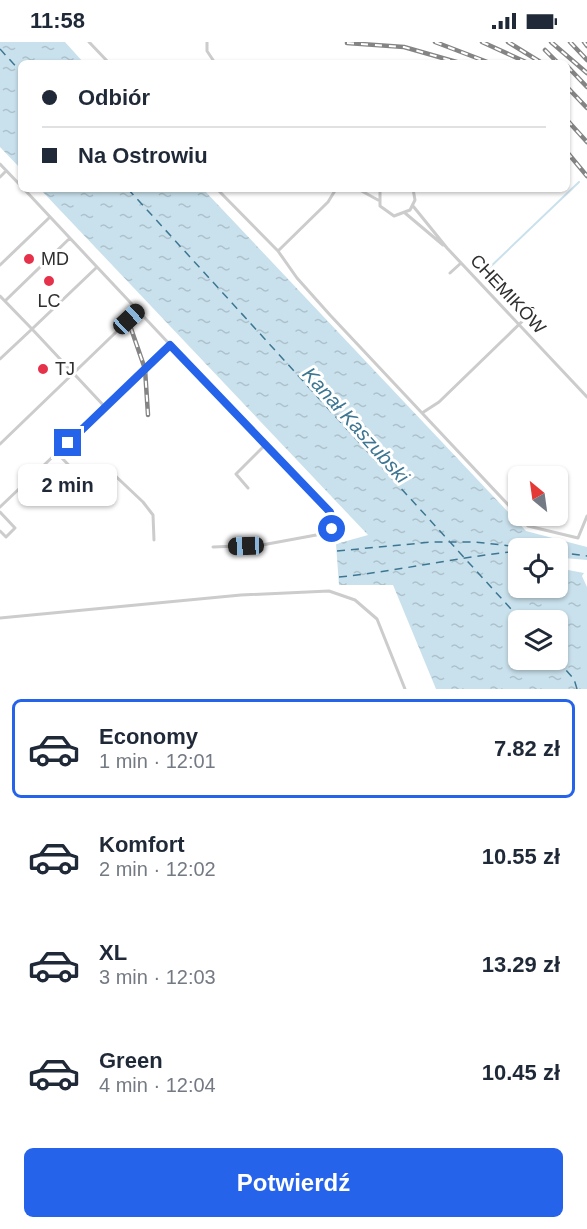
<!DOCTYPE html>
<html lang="pl">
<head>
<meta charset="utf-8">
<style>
	:root { --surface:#fff; --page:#f2f2f3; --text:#1f2937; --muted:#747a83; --line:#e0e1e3; --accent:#2563eb }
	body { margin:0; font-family:Helvetica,sans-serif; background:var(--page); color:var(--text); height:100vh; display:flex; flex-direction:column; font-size:22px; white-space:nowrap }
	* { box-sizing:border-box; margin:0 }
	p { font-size:20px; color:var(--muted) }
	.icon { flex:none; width:33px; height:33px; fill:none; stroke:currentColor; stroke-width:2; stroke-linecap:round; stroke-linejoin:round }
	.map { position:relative; height:647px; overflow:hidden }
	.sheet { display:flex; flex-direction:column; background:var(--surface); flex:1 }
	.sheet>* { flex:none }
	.guide { position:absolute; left:18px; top:18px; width:552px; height:132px; border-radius:9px; box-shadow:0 2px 4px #0004; display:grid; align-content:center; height:132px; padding:0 24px; background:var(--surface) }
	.needle { width:39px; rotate:331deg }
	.controls { position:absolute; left:508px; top:424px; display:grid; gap:12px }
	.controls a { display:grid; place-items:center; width:60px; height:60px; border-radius:9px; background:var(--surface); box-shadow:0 2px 4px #0004; font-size:30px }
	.end { position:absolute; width:27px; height:27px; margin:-14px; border:8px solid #2563eb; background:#fff; box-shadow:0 0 0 3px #fff }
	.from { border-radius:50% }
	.bubble { position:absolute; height:42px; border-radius:9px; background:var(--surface); box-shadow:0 2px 4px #0004; font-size:20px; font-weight:600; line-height:42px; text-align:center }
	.car { position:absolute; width:18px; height:36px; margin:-18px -9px; border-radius:8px; box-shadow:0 0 4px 2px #0007; background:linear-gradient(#222 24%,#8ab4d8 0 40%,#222 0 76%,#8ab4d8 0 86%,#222 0) }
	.guide b { display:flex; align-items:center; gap:21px; height:57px; font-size:22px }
	.guide b+b { border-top:2px solid var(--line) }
	.guide i { width:15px; height:15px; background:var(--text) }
	ul { padding:10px 0 0; list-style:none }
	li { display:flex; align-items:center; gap:18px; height:99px; margin:0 12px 9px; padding:0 12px; border:3px solid transparent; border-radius:9px }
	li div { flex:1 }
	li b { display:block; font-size:22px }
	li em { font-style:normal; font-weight:600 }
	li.selected { border-color:var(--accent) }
	li>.icon { width:54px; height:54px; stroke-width:1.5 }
	.button { display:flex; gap:12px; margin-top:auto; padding:12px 24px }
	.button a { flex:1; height:69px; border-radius:9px; background:var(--accent); color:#fff; font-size:24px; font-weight:600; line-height:69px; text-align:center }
	.status { display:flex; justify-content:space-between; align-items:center; height:42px; padding:0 30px; background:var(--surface); direction:ltr }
	.status svg { height:16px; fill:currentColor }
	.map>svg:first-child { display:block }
	.water { fill:url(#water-ripples); fill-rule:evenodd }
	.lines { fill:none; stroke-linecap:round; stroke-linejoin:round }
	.stream { stroke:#c9e1ec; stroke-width:2 }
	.ferry { stroke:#3c7692; stroke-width:1.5; stroke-dasharray:8 6; stroke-linecap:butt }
	.lane { stroke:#ccc; stroke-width:3 }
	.rail-casing { stroke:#848484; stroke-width:4.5 }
	.rail { stroke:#fff; stroke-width:2; stroke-dasharray:7; stroke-linecap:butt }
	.route { stroke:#2563eb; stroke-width:8 }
	.poi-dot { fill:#e6314a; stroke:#fff; stroke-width:2 }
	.labels { text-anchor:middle; stroke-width:6; stroke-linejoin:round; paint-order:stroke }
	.poi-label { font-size:18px; fill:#2f2f2f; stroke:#fff; text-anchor:start }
	.street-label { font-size:18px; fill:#2f2f2f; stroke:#fff }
	.water-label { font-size:20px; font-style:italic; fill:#3c7692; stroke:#fff }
</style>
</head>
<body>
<div class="status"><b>11:58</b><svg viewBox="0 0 49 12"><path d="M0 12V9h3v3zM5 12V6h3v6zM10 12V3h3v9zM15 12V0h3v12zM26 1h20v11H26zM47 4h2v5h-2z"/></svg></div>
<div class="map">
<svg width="587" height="647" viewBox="0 0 587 647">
	<defs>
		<pattern id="water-ripples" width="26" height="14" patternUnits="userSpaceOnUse" patternTransform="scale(1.5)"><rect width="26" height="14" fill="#c9e1ec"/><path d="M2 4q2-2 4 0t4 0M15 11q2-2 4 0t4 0" fill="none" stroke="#adc1cb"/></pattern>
	</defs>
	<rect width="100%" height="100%" fill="#fff"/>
	<path class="water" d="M0 0H65L84 21H21V127L0 105Z
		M40 147H203L526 489 587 505V518L564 516 563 527 584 531 582 534 587 545V647H436L393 543H339L336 502 368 493ZM519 507H558V546H519ZM519 579H558V618H519Z"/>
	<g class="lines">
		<path class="stream" d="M485 230 579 140"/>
		<path class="ferry" d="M0 7 21 30
			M128 147 522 579
			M337 509 432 500H475L538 507
			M558 510 587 514
			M339 535C399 529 458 515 519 509
			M557 618 574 637 577 647"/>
		<path class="lane" d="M89 0 109 21
			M207 0V9L215 21
			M0 122 21 144
			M0 135 6 129
			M217 147 278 209 297 236 330 273 422 371 439 360 535 267
			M358 147 378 158
			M380 147V164L394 174 410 168 415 158 413 147
			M413 164 447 206 587 355
			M405 171 443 203
			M278 209 328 160 336 147
			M0 223 50 175
			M97 225 333 476 334 482 327 491 262 503 213 505
			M450 231 461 221
			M0 254 32 287 97 225 24 147
			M5 259 70 196
			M0 317 32 287 105 365
			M422 371 528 484 578 496 587 474
			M0 402 139 268
			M57 411 88 443 107 426 143 460 153 473 154 498
			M248 446 236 432 265 403
			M0 465 170 303
			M0 470 15 486 6 495 0 489
			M0 576 241 553 329 549 355 558 377 577 405 647"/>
		<defs>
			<path id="rail" d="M435 0 490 21
				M482 0 528 21
				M508 0 542 21
				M551 0 587 31
				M570 0 587 18
				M584 0 587 4
				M347 1 404 5 460 21
				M545 8 558 21
				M567 24 587 45
				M567 45 587 66
				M567 78 587 100
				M567 110 587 134
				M126 272 145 327 148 373"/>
		</defs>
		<use href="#rail" class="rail-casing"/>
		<use href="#rail" class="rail"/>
	</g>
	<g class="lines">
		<path class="route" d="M68 401 170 303 330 470 334 482 332 487"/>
	</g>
	<g class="poi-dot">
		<circle cx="29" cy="217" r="6"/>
		<circle cx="49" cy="239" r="6"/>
		<circle cx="43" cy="327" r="6"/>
	</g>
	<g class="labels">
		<g class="poi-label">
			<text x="41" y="223">MD</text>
			<text x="49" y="265" text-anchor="middle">LC</text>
			<text x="55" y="333">TJ</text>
		</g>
		<g class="street-label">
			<text transform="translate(508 252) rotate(47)" y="6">CHEMIKÓW</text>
		</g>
		<g class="water-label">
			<text transform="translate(356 383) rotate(48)" y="7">Kanał Kaszubski</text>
		</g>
	</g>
</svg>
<div class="controls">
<a><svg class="needle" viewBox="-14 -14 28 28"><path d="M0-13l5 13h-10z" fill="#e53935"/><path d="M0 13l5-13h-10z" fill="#747a83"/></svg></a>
<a><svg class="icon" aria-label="locate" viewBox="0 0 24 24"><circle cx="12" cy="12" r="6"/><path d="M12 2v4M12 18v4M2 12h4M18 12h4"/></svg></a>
<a><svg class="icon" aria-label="layers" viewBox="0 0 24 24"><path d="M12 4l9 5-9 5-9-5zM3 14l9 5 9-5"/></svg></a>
</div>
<i class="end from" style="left:332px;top:487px"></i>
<i class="end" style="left:68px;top:401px"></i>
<div class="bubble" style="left:18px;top:422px;width:99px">2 min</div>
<i class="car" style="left:129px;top:277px;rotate:47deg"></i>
<i class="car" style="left:246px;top:504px;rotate:268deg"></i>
<div class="guide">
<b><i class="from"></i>Odbiór</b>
<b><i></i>Na Ostrowiu</b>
</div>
</div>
<section class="sheet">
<ul>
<li class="selected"><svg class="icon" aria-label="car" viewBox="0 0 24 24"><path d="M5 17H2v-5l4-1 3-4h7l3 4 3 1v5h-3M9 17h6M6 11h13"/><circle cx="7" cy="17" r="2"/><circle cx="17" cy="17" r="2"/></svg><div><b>Economy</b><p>1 min · 12:01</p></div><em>7.82 zł</em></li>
<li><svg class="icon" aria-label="car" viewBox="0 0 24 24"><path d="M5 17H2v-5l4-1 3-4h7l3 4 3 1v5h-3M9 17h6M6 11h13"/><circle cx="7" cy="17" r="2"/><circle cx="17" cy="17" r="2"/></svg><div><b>Komfort</b><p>2 min · 12:02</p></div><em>10.55 zł</em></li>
<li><svg class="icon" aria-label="car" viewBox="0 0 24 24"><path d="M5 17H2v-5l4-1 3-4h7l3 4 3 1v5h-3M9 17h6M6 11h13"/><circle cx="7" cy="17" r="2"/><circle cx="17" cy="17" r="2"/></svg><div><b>XL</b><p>3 min · 12:03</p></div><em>13.29 zł</em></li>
<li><svg class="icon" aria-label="car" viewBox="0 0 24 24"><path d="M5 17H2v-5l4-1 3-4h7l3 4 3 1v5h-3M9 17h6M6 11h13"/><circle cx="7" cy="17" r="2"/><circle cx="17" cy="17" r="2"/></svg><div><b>Green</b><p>4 min · 12:04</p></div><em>10.45 zł</em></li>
</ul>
<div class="button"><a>Potwierdź</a></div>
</section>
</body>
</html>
